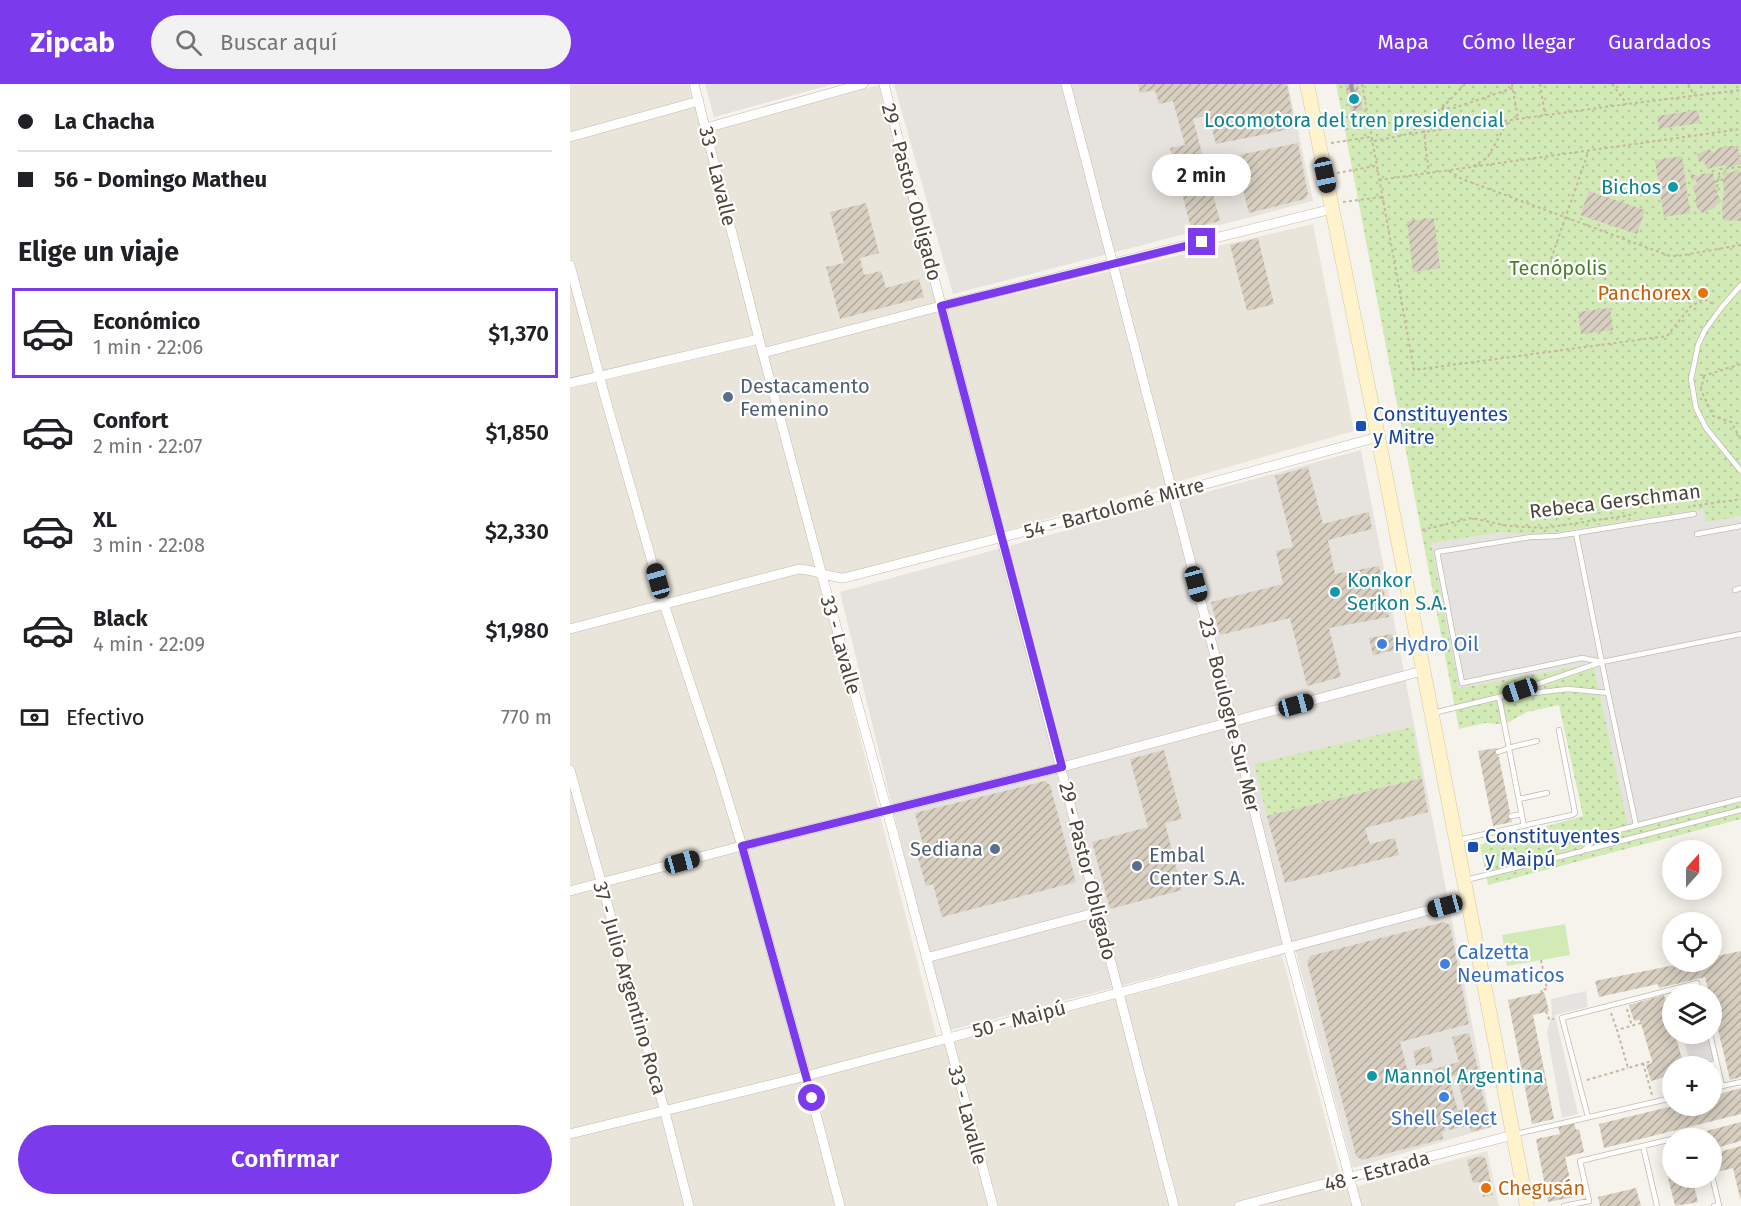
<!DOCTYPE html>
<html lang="es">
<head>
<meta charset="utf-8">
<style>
	:root { --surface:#fff; --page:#f2f2f2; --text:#202124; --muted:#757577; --line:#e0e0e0; --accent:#7c3aed }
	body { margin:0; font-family:"Fira Sans",sans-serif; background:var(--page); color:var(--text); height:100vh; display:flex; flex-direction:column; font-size:22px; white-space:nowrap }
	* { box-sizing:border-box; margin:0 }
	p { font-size:20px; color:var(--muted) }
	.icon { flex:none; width:33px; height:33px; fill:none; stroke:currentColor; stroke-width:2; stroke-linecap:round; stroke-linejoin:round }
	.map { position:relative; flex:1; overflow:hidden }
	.details { display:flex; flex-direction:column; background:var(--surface); width:570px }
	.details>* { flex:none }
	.top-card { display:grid; align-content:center; height:132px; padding:0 18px; background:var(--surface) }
	.needle { width:39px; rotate:21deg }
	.tools { position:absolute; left:1092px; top:756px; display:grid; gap:12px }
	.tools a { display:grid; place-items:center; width:60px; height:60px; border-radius:50%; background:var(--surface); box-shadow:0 3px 15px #0003; font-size:30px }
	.end { position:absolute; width:27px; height:27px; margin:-14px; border:8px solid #7c3aed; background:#fff; box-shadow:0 0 0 3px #fff }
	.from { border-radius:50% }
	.bubble { position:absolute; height:42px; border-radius:21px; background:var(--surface); box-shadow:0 3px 15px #0003; font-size:20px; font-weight:600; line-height:42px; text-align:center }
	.car { position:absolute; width:18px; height:36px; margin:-18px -9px; border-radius:8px; box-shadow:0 0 4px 2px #0007; background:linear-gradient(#222 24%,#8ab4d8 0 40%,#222 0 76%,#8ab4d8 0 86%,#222 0) }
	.top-card b { display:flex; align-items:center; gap:21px; height:57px; font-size:22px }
	.top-card b+b { border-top:2px solid var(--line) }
	.top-card i { width:15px; height:15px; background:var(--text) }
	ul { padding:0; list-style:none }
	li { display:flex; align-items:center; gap:18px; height:90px; margin:0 12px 9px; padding:0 6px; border:3px solid transparent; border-radius:0px }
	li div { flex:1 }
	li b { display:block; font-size:22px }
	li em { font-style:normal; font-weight:600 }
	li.current { border-color:var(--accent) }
	li>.icon { width:54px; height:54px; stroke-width:1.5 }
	h2 { padding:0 18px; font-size:27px; line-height:72px }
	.pay { display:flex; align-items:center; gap:15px; height:66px; padding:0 18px; font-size:22px }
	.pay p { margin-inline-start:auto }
	.primary-button { display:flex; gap:12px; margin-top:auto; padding:12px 18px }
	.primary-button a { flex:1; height:69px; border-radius:36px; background:var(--accent); color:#fff; font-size:24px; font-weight:600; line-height:69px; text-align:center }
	header { display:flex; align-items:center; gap:36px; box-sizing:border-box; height:84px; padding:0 30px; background:var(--accent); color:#fff }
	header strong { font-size:28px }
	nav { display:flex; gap:33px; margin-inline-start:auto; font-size:21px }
	.search { width:420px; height:54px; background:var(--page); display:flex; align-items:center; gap:15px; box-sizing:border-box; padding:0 21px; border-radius:33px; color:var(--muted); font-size:22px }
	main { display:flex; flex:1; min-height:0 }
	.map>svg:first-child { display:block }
	.residential { fill:#eae5da }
	.industrial { fill:#e6e2dd }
	.grass { fill:url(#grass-dots) }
	.pitch { fill:#d2eab5 }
	.parking { fill:#e5e3e0 }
	.building { fill:url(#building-hatch) }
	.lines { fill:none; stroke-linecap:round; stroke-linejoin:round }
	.lane-casing { stroke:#c2bbae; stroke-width:6 }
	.street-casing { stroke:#c2bbae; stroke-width:10 }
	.secondary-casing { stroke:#d6c79b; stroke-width:15 }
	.path { stroke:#c4b79f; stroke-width:2; stroke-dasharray:3 3; stroke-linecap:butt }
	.lane { stroke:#fff; stroke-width:4.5 }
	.street { stroke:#fff; stroke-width:9 }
	.secondary { stroke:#fff3cd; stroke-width:14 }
	.rail { stroke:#9a9a9a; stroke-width:4; stroke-dasharray:8 8; stroke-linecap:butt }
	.route { stroke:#7c3aed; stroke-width:8 }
	.culture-dot { fill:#0f9aa8; stroke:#fff; stroke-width:2 }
	.food-dot { fill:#e8710a; stroke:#fff; stroke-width:2 }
	.service-dot { fill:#5c6f8a; stroke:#fff; stroke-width:2 }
	.transit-dot { fill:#1a4fb4; stroke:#fff; stroke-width:2 }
	.shop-dot { fill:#3f7fe0; stroke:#fff; stroke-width:2 }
	.labels { text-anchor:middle; stroke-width:4.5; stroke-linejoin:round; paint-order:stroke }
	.culture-label { font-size:20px; fill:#0d838f; stroke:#fff; text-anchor:start }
	.street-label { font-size:20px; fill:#4b4439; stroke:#fff }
	.park-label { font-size:20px; fill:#4a7f2a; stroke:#fff }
	.food-label { font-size:20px; fill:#c56008; stroke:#fff; text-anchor:end }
	.service-label { font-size:20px; fill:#4e5e75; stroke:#fff; text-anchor:start }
	.transit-label { font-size:20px; fill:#164399; stroke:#fff; text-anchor:start }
	.shop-label { font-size:20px; fill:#366cbe; stroke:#fff; text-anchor:start }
</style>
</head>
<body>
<header>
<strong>Zipcab</strong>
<div class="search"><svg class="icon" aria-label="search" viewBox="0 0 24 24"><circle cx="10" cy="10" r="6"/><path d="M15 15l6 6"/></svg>Buscar aquí</div>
<nav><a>Mapa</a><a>Cómo llegar</a><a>Guardados</a></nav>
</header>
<main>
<section class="details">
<div class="top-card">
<b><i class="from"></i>La Chacha</b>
<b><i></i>56 - Domingo Matheu</b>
</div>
<h2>Elige un viaje</h2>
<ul>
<li class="current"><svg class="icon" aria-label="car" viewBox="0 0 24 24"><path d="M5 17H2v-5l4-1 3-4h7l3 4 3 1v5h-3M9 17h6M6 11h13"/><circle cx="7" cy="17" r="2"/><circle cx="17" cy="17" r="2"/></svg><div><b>Económico</b><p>1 min · 22:06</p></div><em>$1,370</em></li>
<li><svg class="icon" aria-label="car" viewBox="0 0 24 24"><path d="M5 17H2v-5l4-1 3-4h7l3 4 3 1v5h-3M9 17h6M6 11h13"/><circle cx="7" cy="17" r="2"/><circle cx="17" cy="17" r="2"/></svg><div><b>Confort</b><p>2 min · 22:07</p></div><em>$1,850</em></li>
<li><svg class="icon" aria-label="car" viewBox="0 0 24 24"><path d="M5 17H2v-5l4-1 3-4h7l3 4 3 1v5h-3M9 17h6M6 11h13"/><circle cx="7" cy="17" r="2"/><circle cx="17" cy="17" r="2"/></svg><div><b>XL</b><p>3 min · 22:08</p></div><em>$2,330</em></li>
<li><svg class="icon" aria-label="car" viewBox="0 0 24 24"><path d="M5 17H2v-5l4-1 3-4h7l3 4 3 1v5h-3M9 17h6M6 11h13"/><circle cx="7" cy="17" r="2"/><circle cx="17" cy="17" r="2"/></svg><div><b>Black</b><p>4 min · 22:09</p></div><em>$1,980</em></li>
</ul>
<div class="pay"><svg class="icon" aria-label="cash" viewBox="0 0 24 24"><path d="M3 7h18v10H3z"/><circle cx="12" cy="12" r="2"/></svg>Efectivo<p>770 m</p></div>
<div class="primary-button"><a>Confirmar</a></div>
</section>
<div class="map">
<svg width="1171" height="1122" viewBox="0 0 1171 1122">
	<defs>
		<pattern id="grass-dots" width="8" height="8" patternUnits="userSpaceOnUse" patternTransform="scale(1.5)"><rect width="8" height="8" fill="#d2eab5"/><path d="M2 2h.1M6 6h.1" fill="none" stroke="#b6ca9c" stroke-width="1.8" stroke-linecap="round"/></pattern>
		<pattern id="building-hatch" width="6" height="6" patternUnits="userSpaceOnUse" patternTransform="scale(1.5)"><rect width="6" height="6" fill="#d8cfc1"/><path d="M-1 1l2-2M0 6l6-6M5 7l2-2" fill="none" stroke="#b1aa9e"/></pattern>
	</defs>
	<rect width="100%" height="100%" fill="#f6f3ec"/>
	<path class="residential" d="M0 0H118L133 48 309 1 371 227 743 140 784 347 251 500 369 962 712 871 774 1106 917 1067 929 1122H0Z"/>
	<path class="industrial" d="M135 0H264L144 33Z
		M324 0H718L743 117 383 210Z
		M791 366 922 1043 783 1084 723 857 377 947 270 508Z"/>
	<path class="grass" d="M766 0H1171V735L918 801 910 761 1013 732 989 621 957 628 939 638 929 640 915 639 889 645Z
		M842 643 852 694 697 732 684 680Z"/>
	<path class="pitch" d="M995 840 1000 871 937 882 932 851Z"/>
	<path class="parking" d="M1133 425 1136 438 1171 432V718L1059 746 1023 580 889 604 861 459 931 448 966 451Z
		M1016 907 1018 923 985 931 1008 1030 992 1034 977 948 982 931 981 915Z
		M1112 950H1138L1145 977 1121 982Z"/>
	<path class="building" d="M568 0H717L725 44 646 60 638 31 623 35 650 137 621 144 600 64 615 61 603 17 589 20 585 6 570 9Z
		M775 0H788L793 26 781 28Z
		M1128 26 1130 39 1089 45 1087 32Z
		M728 59 738 110 735 115 679 129 664 72Z
		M1160 62H1166L1169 67 1171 73H1167L1171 75V80L1158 84 1155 81 1137 85 1134 77 1129 78 1127 70 1139 65 1144 69 1148 64Z
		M1112 72 1120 129 1094 133 1085 76Z
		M1167 86 1171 88V137L1153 136 1152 122 1154 107 1153 99 1154 93 1152 89 1162 88Z
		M1120 89 1129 93 1131 90 1143 89 1146 103 1145 107 1150 114V118L1142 125 1132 129 1126 122V112L1123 104 1124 101 1127 100 1126 96 1122 97Z
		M1019 107 1075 126 1067 150 1010 131Z
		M296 119 309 169 290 174 294 191 311 187 316 204 349 195 354 213 270 235 256 183 274 179 260 128Z
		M864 134 870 184 843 188 837 137Z
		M688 154 704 220 677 227 660 161Z
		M1040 224 1043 246 1011 250 1008 228Z
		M738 383 753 440 799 428 802 445 758 456 765 490 809 482 819 533 759 544 771 593 737 602 720 534 650 551 641 518 713 500 706 467 723 463 705 392Z
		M822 550 825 566 803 571 799 554Z
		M927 664 942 738 923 742 908 667Z
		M594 666 612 735 595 739 612 806 540 825 522 758 578 743 560 675Z
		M852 694 858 728 795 744 800 760 825 754 829 771 715 799 697 732Z
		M475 697 480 701 506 798 372 833 363 800 356 802 346 767 354 765 345 729Z
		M874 838 880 841 899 940 830 958 839 992 889 978 882 953 899 949 908 985 879 994 888 1027 895 1025 888 998 908 992 921 1043 901 1048 899 1041 879 1046 877 1040 874 1041 876 1047 872 1048 873 1055 792 1076 786 1072 737 878 740 872Z
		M1171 867V993L1160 996 1142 920V910H1139L1135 893 1089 904 1088 900 1029 913 1025 897 1120 878H1142V873Z
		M974 908 979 927 963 931 984 1035 962 1040 938 916Z
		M1094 911 1102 940V950H1105L1114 982H1102V991L1081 997 1076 981 1082 979V977L1070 936 1064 937 1059 921Z
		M860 962 863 978 846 982 843 967Z
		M1171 1004V1030L1034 1064 1029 1040 1103 1022H1142V1012Z
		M1004 1038 1006 1046 1009 1045 1014 1068 995 1073 1004 1113 978 1118 966 1055 990 1050 988 1042Z
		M1171 1038V1057L1142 1065V1054H1138L1136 1047Z
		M1171 1062V1114H1170L1163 1084 1147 1088 1142 1070Z
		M1102 1066V1094H1122L1128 1118 1105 1122 1092 1069Z
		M911 1072 916 1075 923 1111 913 1113 910 1098 903 1099 897 1076Z
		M1066 1104 1071 1122H1030L1028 1113Z"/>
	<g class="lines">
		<defs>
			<path id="lane" d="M1171 201 1151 224 1135 246 1128 261 1121 295 1126 324 1136 344 1171 387
				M1006 449 1038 609 1066 741
				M1127 450 1171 442
				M1165 506 1171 504
				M1032 578 1012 574 892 599 867 468 961 453 987 452 1124 430
				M938 612 998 605 1038 609
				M929 613 954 742
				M863 629 929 613 1032 578 1171 550
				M928 668 942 663 967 657
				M949 715 977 709
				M941 732 952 730
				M888 756 1002 731 1005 729 989 646
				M1016 766 1171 726
				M896 796 1013 767 1029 751 1171 715
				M1140 950 1152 1002 1142 1005
				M1131 982 1147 979
				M1152 1002 1171 998
				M1018 1033 992 934 1127 899 1130 910
				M946 1050 1102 1014
				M1105 1054 1130 1049 1131 1054
				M1073 1062 1087 1122
				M1142 1092 1149 1121 1144 1122
				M994 1122 1019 1117 1010 1077 1102 1055"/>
			<path id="street" d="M124 0 189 255 254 499 317 726 423 1122
				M314 0 604 1122
				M496 0 662 637 718 863 787 1122
				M136 44 293 0
				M0 53 129 17
				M0 181 35 313 94 520 148 683 172 762 236 992 270 1122
				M193 269 371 222 762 125
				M0 299 189 255
				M0 545 229 485C245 486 258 493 274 494L603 409 808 353
				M0 686 95 1028 119 1122
				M0 807 172 762 492 683 852 587
				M356 874 528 828
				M0 1050 236 992 897 816
				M669 1122 943 1051"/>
			<path id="secondary" d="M737 0 805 337 957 1122"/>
		</defs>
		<use href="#lane" class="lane-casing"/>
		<use href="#street" class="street-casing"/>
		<use href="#secondary" class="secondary-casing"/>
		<path class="path" d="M792 0 844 286 1097 252 1121 222 1134 215 1145 221
			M942 0 948 35
			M970 0 975 31
			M1042 0 1057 20
			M1118 0 1124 11
			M871 25 884 24 943 4
			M853 40 859 90
			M839 50 1057 20 1171 6
			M804 57 839 50 871 25 895 0
			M761 59 800 53
			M903 82 917 74 939 36
			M879 87 892 95 1100 172H1108L1171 161
			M767 89 805 82
			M809 96 1171 45
			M1145 98 1154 95
			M1146 109 1150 85 1171 83
			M773 118 812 113
			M981 175 1019 66
			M1133 292 1171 280
			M1134 292 1131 306 1143 332 1161 338 1171 356
			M1123 422 1171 415
			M852 446 902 434 938 442 974 444 1061 431
			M971 876 977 905 971 906 972 909
			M1057 925 1062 942
			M976 927 979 935H984
			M1041 929 1047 946
			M1071 939 1047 946 1058 984 1082 977
			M1073 979 1082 1011
			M1017 996 1058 984"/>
		<use href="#lane" class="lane"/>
		<use href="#street" class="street"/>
		<use href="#secondary" class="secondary"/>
		<path class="rail" d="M781 0 786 26"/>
	</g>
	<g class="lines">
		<path class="route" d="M242 1014 172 762 492 683 371 222 632 158"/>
	</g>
	<g class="culture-dot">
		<circle cx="784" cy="15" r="6"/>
		<circle cx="1103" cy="103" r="6"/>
		<circle cx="765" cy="508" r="6"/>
		<circle cx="802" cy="992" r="6"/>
	</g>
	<g class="food-dot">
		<circle cx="1133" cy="209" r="6"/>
		<circle cx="916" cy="1104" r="6"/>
	</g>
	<g class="service-dot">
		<circle cx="158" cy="313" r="6"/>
		<circle cx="425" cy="765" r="6"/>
		<circle cx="567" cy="782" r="6"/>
	</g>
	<g class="transit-dot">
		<rect x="785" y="336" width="12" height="12" rx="3"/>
		<rect x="897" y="757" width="12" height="12" rx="3"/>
	</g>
	<g class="shop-dot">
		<circle cx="812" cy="560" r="6"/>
		<circle cx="875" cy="880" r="6"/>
		<circle cx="874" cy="1013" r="6"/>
	</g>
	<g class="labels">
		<g class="culture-label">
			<text x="784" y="43" text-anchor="middle">Locomotora del tren presidencial</text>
			<text x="1091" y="110" text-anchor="end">Bichos</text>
			<text x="777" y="503">Konkor<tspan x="777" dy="23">Serkon S.A.</tspan></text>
			<text x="814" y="999">Mannol Argentina</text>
		</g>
		<g class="street-label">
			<text transform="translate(148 92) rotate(76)" y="7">33 - Lavalle</text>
			<text transform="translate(342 108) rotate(75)" y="7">29 - Pastor Obligado</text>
			<text transform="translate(1045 417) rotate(-7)" y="7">Rebeca Gerschman</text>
			<text transform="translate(544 424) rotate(-15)" y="7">54 - Bartolomé Mitre</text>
			<text transform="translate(271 561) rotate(74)" y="7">33 - Lavalle</text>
			<text transform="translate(660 631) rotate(76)" y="7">23 - Boulogne Sur Mer</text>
			<text transform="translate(518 787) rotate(76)" y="7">29 - Pastor Obligado</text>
			<text transform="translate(60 904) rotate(74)" y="7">37 - Julio Argentino Roca</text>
			<text transform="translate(449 935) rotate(-15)" y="7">50 - Maipú</text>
			<text transform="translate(398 1031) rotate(75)" y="7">33 - Lavalle</text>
			<text transform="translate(807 1087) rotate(-15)" y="7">48 - Estrada</text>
		</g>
		<g class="park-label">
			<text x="988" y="191">Tecnópolis</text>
		</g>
		<g class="food-label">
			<text x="1121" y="216">Panchorex</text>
			<text x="928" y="1111" text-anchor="start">Chegusán</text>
		</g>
		<g class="service-label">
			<text x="170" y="309">Destacamento<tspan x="170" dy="23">Femenino</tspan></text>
			<text x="413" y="772" text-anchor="end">Sediana</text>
			<text x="579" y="778">Embal<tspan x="579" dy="23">Center S.A.</tspan></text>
		</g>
		<g class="transit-label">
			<text x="803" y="337">Constituyentes<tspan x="803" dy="23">y Mitre</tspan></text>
			<text x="915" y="759">Constituyentes<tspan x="915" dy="23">y Maipú</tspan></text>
		</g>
		<g class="shop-label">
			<text x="824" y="567">Hydro Oil</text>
			<text x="887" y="875">Calzetta<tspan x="887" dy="23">Neumaticos</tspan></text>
			<text x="874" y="1041" text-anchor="middle">Shell Select</text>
		</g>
	</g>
</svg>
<div class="tools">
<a><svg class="needle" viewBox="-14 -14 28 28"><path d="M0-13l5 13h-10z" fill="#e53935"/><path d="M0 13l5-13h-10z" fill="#757577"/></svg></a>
<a><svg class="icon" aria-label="locate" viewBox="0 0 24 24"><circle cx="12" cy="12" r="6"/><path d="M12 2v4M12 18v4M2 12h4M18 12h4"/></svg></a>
<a><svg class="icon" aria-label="layers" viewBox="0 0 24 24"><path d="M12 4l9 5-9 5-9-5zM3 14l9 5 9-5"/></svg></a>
<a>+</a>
<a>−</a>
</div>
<i class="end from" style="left:242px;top:1014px"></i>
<i class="end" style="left:632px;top:158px"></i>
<div class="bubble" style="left:582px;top:70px;width:99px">2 min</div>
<i class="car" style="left:755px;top:91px;rotate:168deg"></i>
<i class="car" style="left:88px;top:497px;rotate:344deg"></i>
<i class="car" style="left:626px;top:500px;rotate:165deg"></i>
<i class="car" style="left:950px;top:606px;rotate:251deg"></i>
<i class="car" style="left:726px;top:621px;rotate:75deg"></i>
<i class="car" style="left:112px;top:778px;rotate:75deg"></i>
<i class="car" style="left:875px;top:822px;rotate:255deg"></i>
</div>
</main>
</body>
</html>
